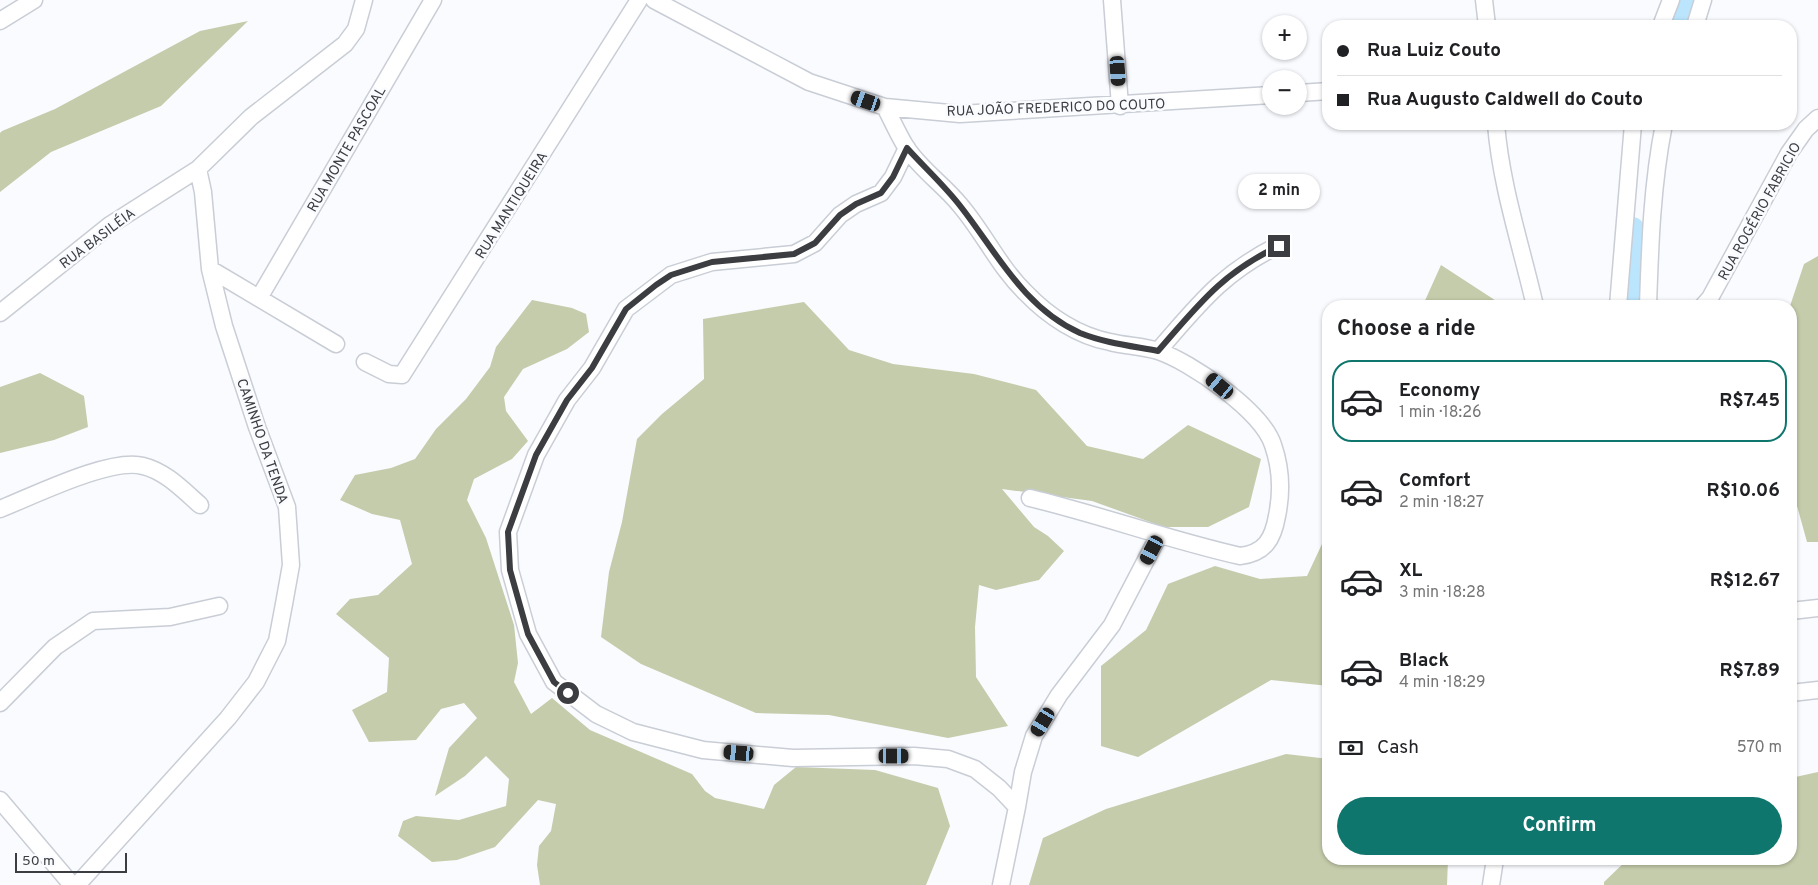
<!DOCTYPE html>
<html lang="en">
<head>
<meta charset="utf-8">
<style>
	:root { --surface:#fff; --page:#f2f2f2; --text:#202124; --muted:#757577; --line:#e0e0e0; --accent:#0f766e }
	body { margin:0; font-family:Overpass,sans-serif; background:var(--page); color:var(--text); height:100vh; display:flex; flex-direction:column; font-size:19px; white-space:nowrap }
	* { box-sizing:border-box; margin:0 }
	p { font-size:16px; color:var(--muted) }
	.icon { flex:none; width:28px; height:28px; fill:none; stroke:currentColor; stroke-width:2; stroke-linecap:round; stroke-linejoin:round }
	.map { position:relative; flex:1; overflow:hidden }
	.side { position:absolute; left:1322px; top:300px; width:475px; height:565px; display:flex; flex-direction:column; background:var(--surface); border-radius:20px; box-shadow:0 1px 4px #0004 }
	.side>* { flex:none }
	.guide { position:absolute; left:1322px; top:20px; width:475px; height:110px; border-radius:20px; box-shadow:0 1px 4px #0004; display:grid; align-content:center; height:110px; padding:0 15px; background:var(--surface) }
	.fabs { position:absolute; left:1262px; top:15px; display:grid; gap:10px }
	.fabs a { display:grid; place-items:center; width:45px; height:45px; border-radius:50%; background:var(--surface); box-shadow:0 1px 4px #0004; font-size:25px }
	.scale { position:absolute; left:15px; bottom:12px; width:112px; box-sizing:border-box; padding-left:5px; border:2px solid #3b3d40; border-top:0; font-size:14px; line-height:18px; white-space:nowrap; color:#3b3d40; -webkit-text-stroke:4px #f9fbff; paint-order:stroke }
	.end { position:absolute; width:22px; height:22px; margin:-11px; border:6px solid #3b3d40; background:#fff; box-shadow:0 0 0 2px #fff }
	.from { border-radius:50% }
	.bubble { position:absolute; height:35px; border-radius:18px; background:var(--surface); box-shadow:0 1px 4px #0004; font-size:16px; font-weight:700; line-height:35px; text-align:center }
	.car { position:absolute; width:15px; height:30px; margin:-15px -8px; border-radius:6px; box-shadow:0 0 4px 1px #0007; background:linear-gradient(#222 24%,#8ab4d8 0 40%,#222 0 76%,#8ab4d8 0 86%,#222 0) }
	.guide b { display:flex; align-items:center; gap:18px; height:48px; font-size:19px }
	.guide b+b { border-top:1px solid var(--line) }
	.guide i { width:12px; height:12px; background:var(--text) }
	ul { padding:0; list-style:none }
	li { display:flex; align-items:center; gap:15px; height:82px; margin:0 10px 8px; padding:0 5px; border:2px solid transparent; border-radius:20px }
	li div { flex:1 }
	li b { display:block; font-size:19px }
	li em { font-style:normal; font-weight:700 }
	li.active { border-color:var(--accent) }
	li>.icon { width:45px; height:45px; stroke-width:1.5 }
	h2 { padding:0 15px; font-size:22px; line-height:60px }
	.pay { display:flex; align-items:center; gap:12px; height:55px; padding:0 15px; font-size:19px }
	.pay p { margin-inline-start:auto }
	.primary-button { display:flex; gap:10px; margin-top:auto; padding:10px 15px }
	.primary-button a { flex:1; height:58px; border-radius:30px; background:var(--accent); color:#fff; font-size:20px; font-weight:700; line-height:58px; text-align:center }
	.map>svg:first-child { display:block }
	.green { fill:#c4ccab }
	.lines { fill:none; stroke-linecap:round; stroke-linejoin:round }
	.river { stroke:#bae5fd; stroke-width:26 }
	.minor-casing { stroke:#c9cdd5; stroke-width:19 }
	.minor { stroke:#fff; stroke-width:16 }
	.route { stroke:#3b3d40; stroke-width:6 }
	.labels { text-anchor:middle; stroke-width:5; stroke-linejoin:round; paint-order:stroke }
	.street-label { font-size:14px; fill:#3b3d40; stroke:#f9fbff }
</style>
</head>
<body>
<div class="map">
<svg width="1818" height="885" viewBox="0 0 1818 885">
	<rect width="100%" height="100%" fill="#f9fbff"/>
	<path class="green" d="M248 21 161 106 51 152 0 192V133L2 131 55 109 200 31Z
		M1818 256V542H1807L1791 484 1790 306 1804 264Z
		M1441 265 1504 306H1424L1423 305Z
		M532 300 572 308 586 314 589 332 567 349 523 369 504 397 506 411 528 441 512 459 474 479 467 500 486 538 514 625 518 663 514 682 531 714 552 698 590 730 692 774 705 791 715 798 764 809 774 785 796 767 875 770 938 788 950 826 926 885H540L537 865 539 846 551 831 556 804 538 800 495 847 457 860 432 862 398 836 403 821 416 816 459 820 506 806 509 779 486 756 465 776 435 796 449 748 477 718 464 703 441 709 416 740 369 742 352 710 387 692 389 658 336 614 350 599 378 595 412 564 400 520 372 514 340 500 355 475 391 468 415 459 436 429 466 399 490 367 496 347Z
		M804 302 849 350 893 364 974 374 1036 390 1087 446 1143 459 1188 425 1261 459 1249 507 1208 527H1164L1092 501 1002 489 1034 527 1048 536 1064 551 1039 580 996 590 979 585 975 627 976 677 1008 726 948 738 829 715 756 713 641 664 601 637 609 572 622 522 637 439 662 414 704 379 703 319Z
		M40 373 84 396 88 427 54 440 0 453V387Z
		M1329 529V686L1271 680 1138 757 1101 746V666L1146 630 1168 584 1215 566 1260 579 1307 576Z
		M1286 754 1329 759V859H1448L1447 885H1029L1043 838 1106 809Z
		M1818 772V885H1604V882L1628 859H1791V778Z"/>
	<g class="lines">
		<path class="river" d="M1672 26 1680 0
			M1626 306 1632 230"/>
		<defs>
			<path id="minor" d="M654 0 809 82 885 107 960 114 1271 95
				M1112 0 1120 106
				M1484 0 1487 26
				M0 21 34 0
				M1661 26 1671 0
				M1695 26 1703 0
				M1299 93 1329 91
				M885 107C892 120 898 134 906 147 920 169 944 185 960 205 984 233 999 267 1026 293 1048 316 1078 336 1110 342 1125 346 1143 346 1158 351 1191 362 1262 411 1273 445 1281 468 1282 492 1277 516 1273 539 1265 553 1240 556 1169 540 1101 515 1030 498
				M1496 124C1501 186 1521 245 1535 306
				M907 148 893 177 881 193 856 204 840 215 815 243 794 254 712 262 671 275 626 309 592 368 567 400 536 455 508 532 510 570 528 634 554 682 596 714 633 732 703 750 793 758 914 756 948 759 975 769 999 788 1017 807 1001 885
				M210 269 336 344
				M259 298 433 0
				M1618 306 1633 124
				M1648 306C1650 245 1652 184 1664 124
				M1703 306 1710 298 1789 153 1806 129 1818 118
				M0 313 110 225 198 169 251 117 345 44 356 29 364 0
				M1158 351C1199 304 1222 273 1279 245
				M365 362 389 374 402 375 639 0
				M0 509C33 496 111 457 143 466 165 471 183 490 200 505
				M1791 611 1818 608
				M1791 693 1818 690
				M0 703 55 647 93 621 170 617 219 606
				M0 800 72 885
				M1017 807 1023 772 1034 736 1059 695 1112 625 1159 535
				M77 885 228 718 256 682 277 641 284 604 291 565 287 507 257 427 224 326 210 269 203 192 198 169
				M1491 885 1495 859"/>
		</defs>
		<use href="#minor" class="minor-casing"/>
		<use href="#minor" class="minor"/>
	</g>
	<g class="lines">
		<path class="route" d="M568 693 554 682 528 634 510 570 508 532 536 455 567 400 592 368 626 309 656 285 671 275 712 262 794 254 815 243 840 215 856 204 881 193 893 177 907 148C925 168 945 186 961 207 997 253 1024 308 1080 333 1105 343 1132 346 1158 351 1199 304 1222 273 1279 246"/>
	</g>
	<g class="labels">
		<g class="street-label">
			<text transform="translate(1056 107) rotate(-2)" y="5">RUA JOÃO FREDERICO DO COUTO</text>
			<text transform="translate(346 149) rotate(-60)" y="5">RUA MONTE PASCOAL</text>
			<text transform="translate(511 205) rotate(-58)" y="5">RUA MANTIQUEIRA</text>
			<text transform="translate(1759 211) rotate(-61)" y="5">RUA ROGÉRIO FABRICIO</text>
			<text transform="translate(97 238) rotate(-37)" y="5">RUA BASILÉIA</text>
			<text transform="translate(263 441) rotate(71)" y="5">CAMINHO DA TENDA</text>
		</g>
	</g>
</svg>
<div class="fabs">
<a>+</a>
<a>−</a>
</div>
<div class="scale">50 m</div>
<i class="end from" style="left:568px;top:693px"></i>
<i class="end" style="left:1279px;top:246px"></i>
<div class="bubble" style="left:1238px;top:174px;width:82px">2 min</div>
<i class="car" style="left:1118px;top:71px;rotate:176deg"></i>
<i class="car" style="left:866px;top:101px;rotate:289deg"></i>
<i class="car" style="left:1220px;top:386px;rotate:310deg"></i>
<i class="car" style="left:1152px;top:550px;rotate:208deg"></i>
<i class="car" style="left:1043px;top:722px;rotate:211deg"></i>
<i class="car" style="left:739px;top:753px;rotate:275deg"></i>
<i class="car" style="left:894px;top:756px;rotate:90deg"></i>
<div class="guide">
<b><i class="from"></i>Rua Luiz Couto</b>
<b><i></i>Rua Augusto Caldwell do Couto</b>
</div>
<section class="side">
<h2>Choose a ride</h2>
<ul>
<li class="active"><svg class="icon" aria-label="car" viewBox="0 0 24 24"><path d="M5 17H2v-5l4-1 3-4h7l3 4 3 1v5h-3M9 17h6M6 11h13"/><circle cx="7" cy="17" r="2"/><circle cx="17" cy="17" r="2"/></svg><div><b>Economy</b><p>1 min · 18:26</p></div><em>R$7.45</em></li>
<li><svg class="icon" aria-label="car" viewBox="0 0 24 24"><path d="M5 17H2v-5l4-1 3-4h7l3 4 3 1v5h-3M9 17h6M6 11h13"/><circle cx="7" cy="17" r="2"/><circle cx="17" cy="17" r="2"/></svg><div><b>Comfort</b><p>2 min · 18:27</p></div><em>R$10.06</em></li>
<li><svg class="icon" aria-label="car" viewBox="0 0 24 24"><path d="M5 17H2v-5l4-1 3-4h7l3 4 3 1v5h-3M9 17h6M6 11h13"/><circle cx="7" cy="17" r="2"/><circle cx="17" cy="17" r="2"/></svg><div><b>XL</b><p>3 min · 18:28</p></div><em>R$12.67</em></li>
<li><svg class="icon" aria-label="car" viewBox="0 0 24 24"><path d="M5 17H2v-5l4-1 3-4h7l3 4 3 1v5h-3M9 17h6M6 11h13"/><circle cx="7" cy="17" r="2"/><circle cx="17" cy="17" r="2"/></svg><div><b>Black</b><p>4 min · 18:29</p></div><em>R$7.89</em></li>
</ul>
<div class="pay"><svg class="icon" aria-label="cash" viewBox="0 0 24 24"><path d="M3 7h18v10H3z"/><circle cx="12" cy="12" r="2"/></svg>Cash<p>570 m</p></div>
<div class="primary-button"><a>Confirm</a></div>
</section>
</div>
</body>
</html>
